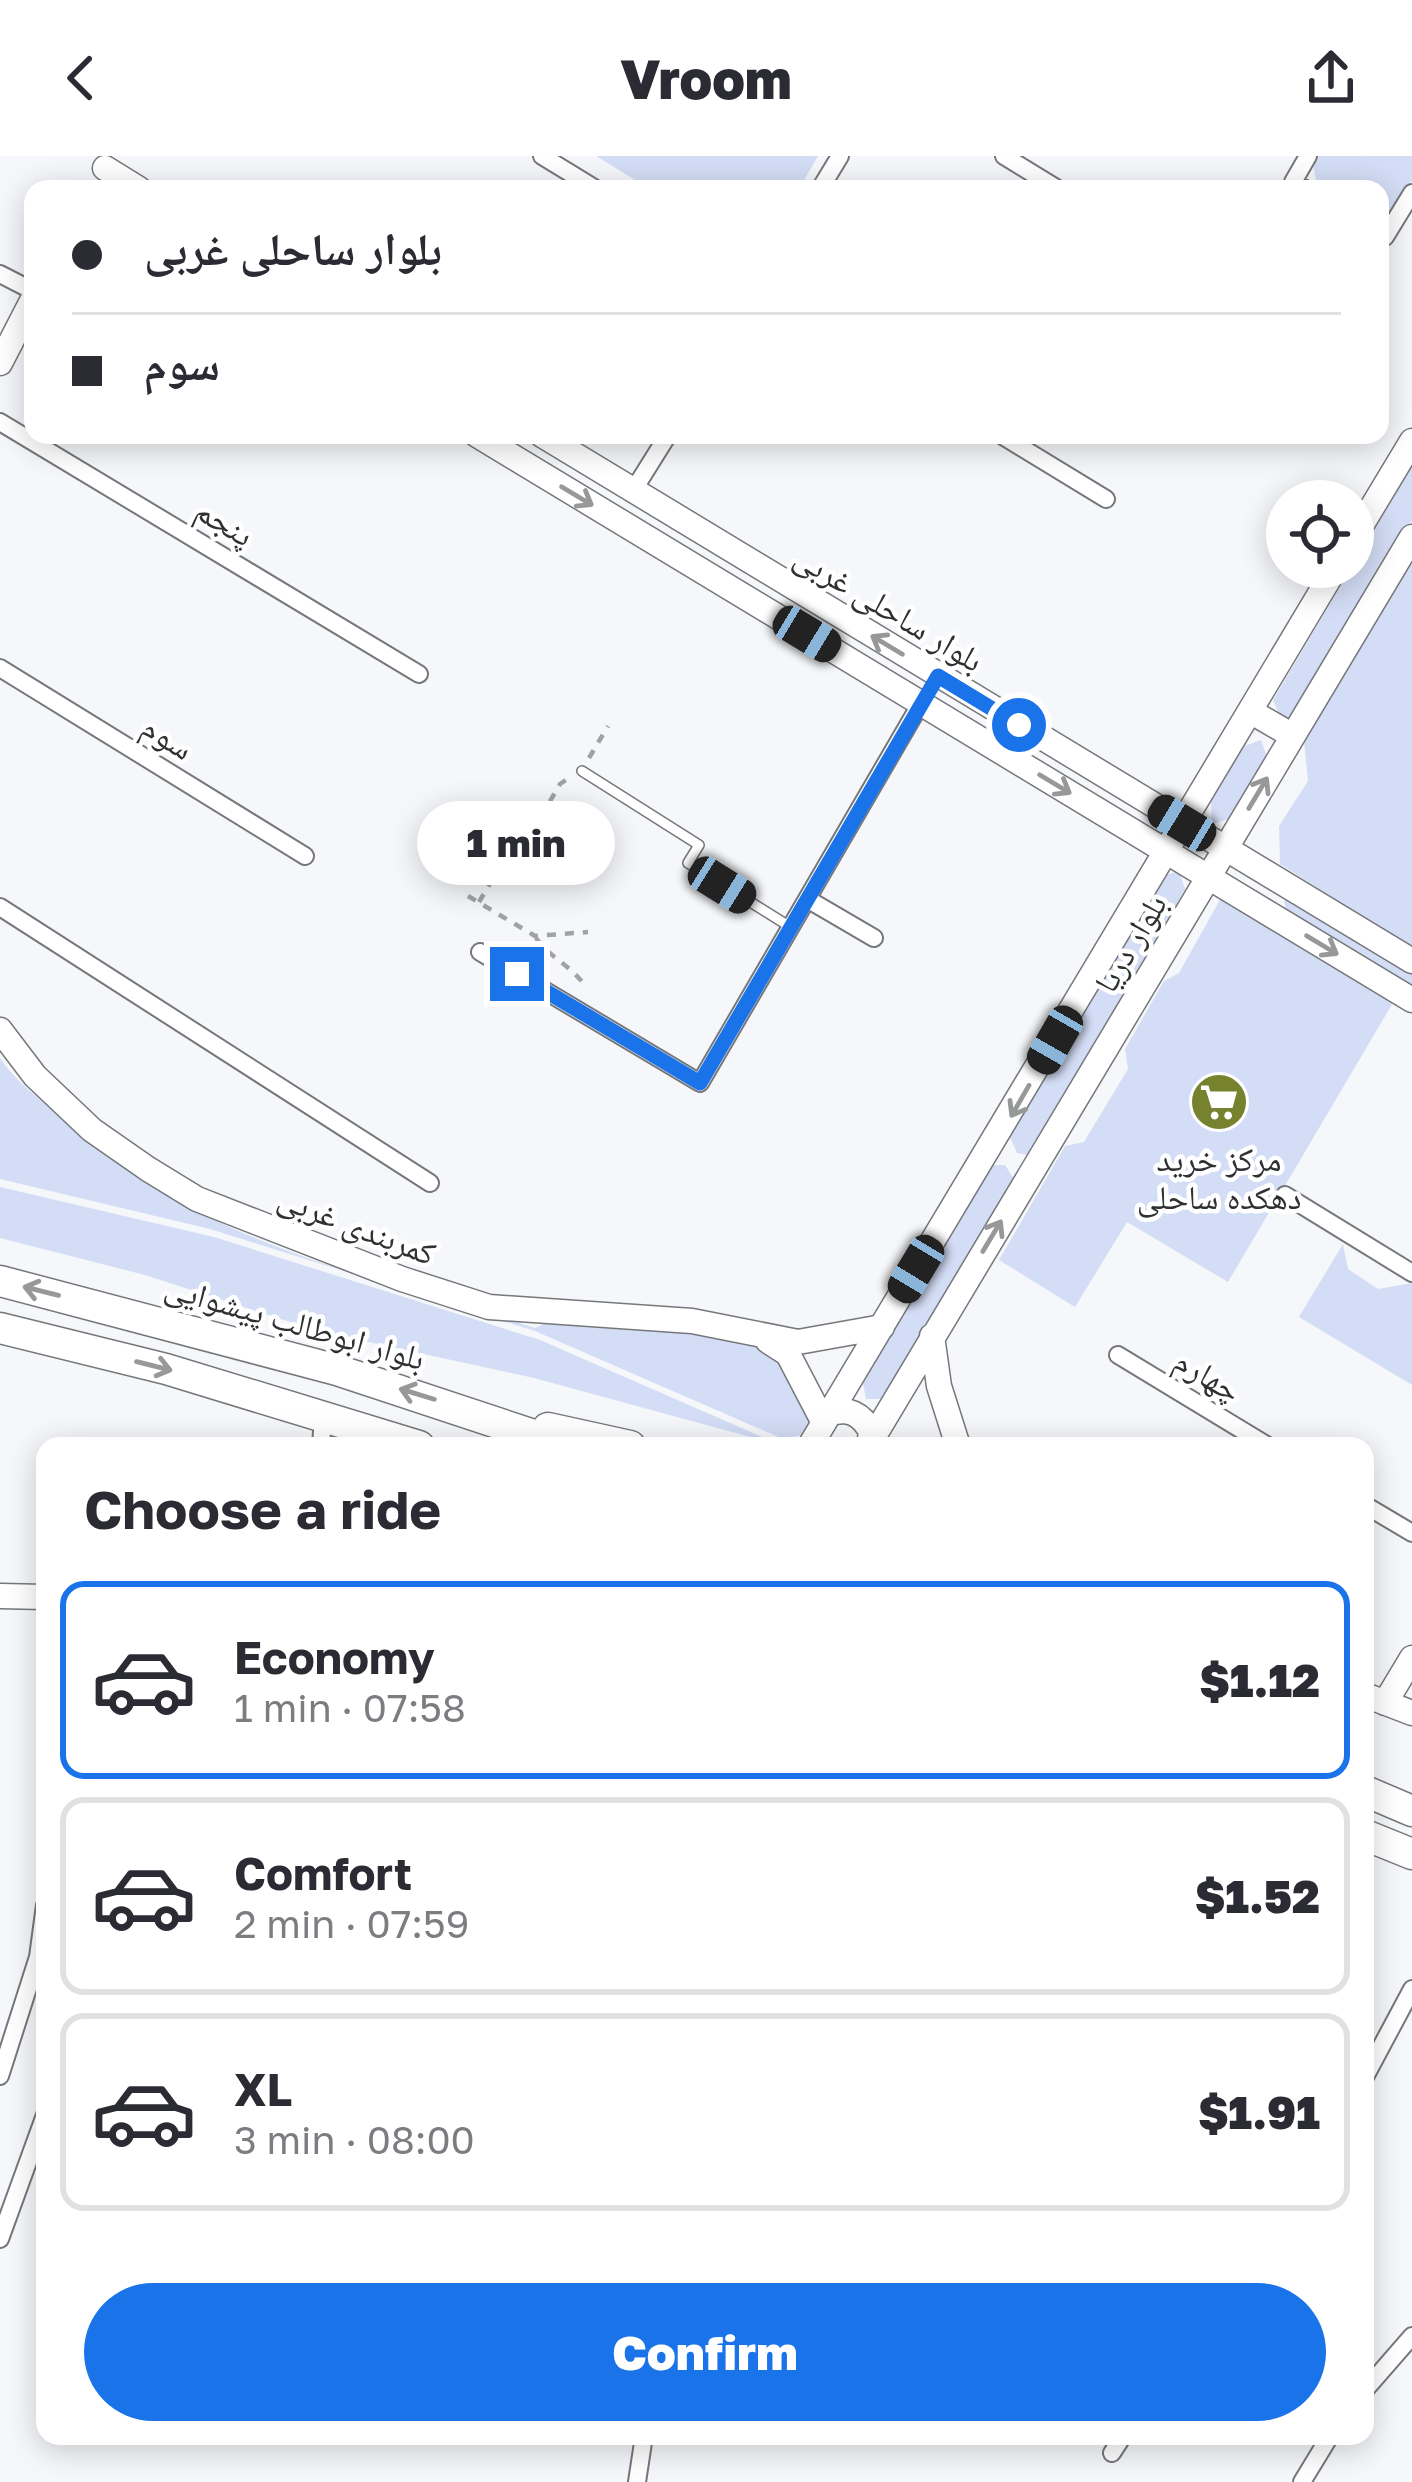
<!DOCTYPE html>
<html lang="en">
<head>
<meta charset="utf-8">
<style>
	:root { --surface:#fff; --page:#f2f2f3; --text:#2b2b33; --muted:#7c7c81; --line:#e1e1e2; --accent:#1a73e8 }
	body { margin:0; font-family:"Golos Text","Noto Naskh Arabic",sans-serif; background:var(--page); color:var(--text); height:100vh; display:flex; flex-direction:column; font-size:45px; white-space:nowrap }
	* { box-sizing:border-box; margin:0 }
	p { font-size:39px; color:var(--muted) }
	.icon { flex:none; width:66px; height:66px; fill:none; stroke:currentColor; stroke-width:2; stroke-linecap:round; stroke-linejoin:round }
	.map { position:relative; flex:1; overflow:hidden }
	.sheet { position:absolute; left:36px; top:1281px; width:1338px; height:1008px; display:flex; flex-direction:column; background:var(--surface); border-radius:24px; box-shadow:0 6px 30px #0003 }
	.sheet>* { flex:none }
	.hud { position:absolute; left:24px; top:24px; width:1365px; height:264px; border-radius:24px; box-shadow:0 6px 30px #0003; display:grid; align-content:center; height:264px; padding:0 48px; background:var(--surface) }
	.tools { position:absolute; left:1266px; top:324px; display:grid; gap:24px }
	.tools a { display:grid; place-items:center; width:108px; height:108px; border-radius:50%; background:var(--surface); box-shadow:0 6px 30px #0003; font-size:60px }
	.end { position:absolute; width:54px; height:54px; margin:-27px; border:15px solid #1a73e8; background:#fff; box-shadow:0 0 0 6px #fff }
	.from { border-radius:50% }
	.bubble { position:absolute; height:84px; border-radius:42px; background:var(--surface); box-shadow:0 6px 30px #0003; font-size:39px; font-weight:800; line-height:84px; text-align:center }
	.car { position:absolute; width:36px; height:72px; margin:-36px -18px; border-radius:15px; box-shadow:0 0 9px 3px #0007; background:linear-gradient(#222 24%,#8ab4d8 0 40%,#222 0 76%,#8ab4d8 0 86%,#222 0) }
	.hud b { display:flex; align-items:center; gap:42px; height:114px; font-size:45px }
	.hud b+b { border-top:3px solid var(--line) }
	.hud i { width:30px; height:30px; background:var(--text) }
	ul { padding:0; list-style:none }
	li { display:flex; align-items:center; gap:36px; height:198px; margin:0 24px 18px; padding:0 24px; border:6px solid var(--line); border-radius:24px }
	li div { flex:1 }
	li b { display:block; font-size:45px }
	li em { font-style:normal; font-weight:800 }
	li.active { border-color:var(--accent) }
	li>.icon { width:108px; height:108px; stroke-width:1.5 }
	h2 { padding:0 48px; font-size:54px; line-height:144px }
	.cta { display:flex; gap:24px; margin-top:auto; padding:24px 48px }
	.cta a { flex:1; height:138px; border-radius:72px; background:var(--accent); color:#fff; font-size:48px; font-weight:800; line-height:138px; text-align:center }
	header { display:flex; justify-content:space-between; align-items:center; height:156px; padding:0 48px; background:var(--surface); font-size:54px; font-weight:800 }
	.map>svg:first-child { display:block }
	.green { fill:#d3ddf5 }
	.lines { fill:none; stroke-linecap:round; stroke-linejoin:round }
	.lane-casing { stroke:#76777a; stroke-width:12 }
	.street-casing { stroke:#76777a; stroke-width:20 }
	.secondary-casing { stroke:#76777a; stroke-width:27 }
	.highway-casing { stroke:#76777a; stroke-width:33 }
	.path { stroke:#a1a2a4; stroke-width:4.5; stroke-dasharray:9 9; stroke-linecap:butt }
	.lane { stroke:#fff; stroke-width:9 }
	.street { stroke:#fff; stroke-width:16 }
	.secondary { stroke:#fff; stroke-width:24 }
	.highway { stroke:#fff; stroke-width:30 }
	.oneway { stroke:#979898 }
	.route { stroke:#1a73e8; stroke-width:15 }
	.labels { text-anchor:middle; stroke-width:9; stroke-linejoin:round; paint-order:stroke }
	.street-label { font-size:33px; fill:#2f3031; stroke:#fff }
	.poi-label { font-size:33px; fill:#2f3031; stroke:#fff }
</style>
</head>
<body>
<header><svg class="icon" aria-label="back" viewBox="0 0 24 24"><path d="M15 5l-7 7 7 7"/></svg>Vroom<svg class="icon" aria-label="share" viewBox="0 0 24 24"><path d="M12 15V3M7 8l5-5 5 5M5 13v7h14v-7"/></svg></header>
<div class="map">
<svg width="1412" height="2326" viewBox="0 0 1412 2326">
	<rect width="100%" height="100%" fill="#f5f7fa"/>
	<path class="green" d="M596 0H818L799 33H650Z
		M1318 0H1412V24L1390 60 1380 62V33H1326L1317 28 1313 9Z
		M1412 310V364L1295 562 1280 560 1273 544Z
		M1412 407V792L1280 708 1279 670 1308 625 1304 585Z
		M1261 584 1268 604 1233 662 1212 668 1211 645 1242 591Z
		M1179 715 1185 733 1032 1000 1017 997 1010 981 1163 720Z
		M1290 741 1412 815V829L1286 753 1284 745Z
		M1221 742 1394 845 1228 1126 1127 1066 1075 1151 999 1104 1065 990 1084 986 1128 913 1125 893 1164 825 1179 817Z
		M0 902C15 925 39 942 59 960 195 1086 362 1118 535 1172L553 1163C605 1167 746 1167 782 1203 796 1216 804 1245 813 1261L802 1279 783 1283 535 1175 210 1073 0 1023Z
		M992 1009H1005L1014 1023 885 1243H866L863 1227Z
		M0 1031 214 1081 540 1184 783 1290 534 1222 318 1175 145 1119 0 1082Z
		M1343 1088 1348 1113 1378 1133 1412 1127V1229L1299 1161Z"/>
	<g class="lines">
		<defs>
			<path id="lane" d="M582 615 699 689 688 707 792 772"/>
			<path id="street" d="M542 0 596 33
				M1004 0 1058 33
				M820 33 840 0
				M1305 33 1293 26 1308 0
				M1380 78 1385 81 1412 37
				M0 118 33 135
				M0 266 419 518
				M1001 279 1106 343
				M633 335 668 279
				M0 512 305 700
				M809 744 874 782
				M0 751 430 1027
				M480 796 700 927 921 547
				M1285 1039 1412 1117
				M1118 1199 1268 1290
				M321 1290 323 1260
				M1365 1349 1412 1377
				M0 1920 38 1801 45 1749
				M1365 1921 1412 1833
				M0 2083 45 1959
				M1365 2234 1412 2180
				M1112 2297 1123 2280
				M637 2326 644 2280
				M1302 2326 1330 2280"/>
			<path id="secondary" d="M105 12 139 33
				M0 207 33 143
				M477 279 1412 844
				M542 279 1412 805
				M1353 383 1412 285
				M1250 555 1293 580
				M0 874 35 920 92 974 148 1013 197 1043 402 1123 489 1151 692 1165 798 1186 882 1171
				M932 1180 939 1230 958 1290
				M768 1185 788 1198 824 1267
				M829 1258C848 1251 862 1258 871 1276L869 1289
				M810 1290 1336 411
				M868 1290 1412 381
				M0 1440 45 1441
				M1365 1539 1412 1557
				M1385 1547 1412 1502"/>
			<path id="highway" d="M0 1125 337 1214 567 1290
				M0 1172 166 1213 419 1290
				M548 1272 630 1290
				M1365 1635 1412 1655
				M1365 1679 1412 1698"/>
		</defs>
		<use href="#lane" class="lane-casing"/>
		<use href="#street" class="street-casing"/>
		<use href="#secondary" class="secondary-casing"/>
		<use href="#highway" class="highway-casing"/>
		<path class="path" d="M589 602 608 570
			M496 673 516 684
			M468 740 535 780 588 776
			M479 746 516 684 531 678 560 628 569 622
			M536 782C550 802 572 810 586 831
			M1192 951a15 15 0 1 1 30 0a15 15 0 1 1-30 0Z"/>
		<use href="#lane" class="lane"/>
		<use href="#street" class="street"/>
		<use href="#secondary" class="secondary"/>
		<use href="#highway" class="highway"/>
	</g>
	<defs><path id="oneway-shaft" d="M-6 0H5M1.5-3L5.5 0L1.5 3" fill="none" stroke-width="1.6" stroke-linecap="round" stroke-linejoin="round" transform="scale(3)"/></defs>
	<g class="oneway">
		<use href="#oneway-shaft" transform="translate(577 340) rotate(31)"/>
		<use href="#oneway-shaft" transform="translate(887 489) rotate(-149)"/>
		<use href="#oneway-shaft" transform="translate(1055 628) rotate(31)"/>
		<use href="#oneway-shaft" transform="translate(1258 637) rotate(-59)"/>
		<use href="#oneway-shaft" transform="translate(1322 789) rotate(31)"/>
		<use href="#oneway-shaft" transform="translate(1020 945) rotate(120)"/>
		<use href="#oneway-shaft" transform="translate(992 1080) rotate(-59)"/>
		<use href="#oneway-shaft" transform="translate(41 1135) rotate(-166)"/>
		<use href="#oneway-shaft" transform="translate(154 1210) rotate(14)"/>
		<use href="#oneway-shaft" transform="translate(417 1238) rotate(-163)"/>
	</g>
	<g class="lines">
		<path class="route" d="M517 818 700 927 938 520 1019 569"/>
	</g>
	<defs>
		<symbol id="supermarket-disc" viewBox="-11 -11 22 22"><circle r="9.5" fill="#77822f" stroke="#fff"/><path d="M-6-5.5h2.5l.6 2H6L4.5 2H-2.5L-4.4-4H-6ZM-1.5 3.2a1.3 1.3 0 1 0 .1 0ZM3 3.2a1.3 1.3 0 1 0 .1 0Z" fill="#fff"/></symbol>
	</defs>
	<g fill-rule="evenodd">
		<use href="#supermarket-disc" x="1186" y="913" width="66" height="66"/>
	</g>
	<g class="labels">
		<g class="street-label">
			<text transform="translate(225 366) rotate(31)" y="12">پنجم</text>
			<text transform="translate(889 452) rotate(31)" y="12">بلوار ساحلی غربی</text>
			<text transform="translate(168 581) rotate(32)" y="12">سوم</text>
			<text transform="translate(1130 787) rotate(-59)" y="12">بلوار دریا</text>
			<text transform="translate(357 1069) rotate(21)" y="12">کمربندی غربی</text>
			<text transform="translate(295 1166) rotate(16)" y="12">بلوار ابوطالب پیشوایی</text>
			<text transform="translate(1208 1219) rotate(31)" y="12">چهارم</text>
		</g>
		<g class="poi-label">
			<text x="1219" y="1015">مرکز خرید<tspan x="1219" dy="38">دهکده ساحلی</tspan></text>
		</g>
	</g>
</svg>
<div class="tools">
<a><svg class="icon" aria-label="locate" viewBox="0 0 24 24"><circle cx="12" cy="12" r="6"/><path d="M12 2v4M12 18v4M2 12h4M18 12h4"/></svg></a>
</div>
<i class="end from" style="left:1019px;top:569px"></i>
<i class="end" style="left:517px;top:818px"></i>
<div class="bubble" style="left:417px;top:645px;width:198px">1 min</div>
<i class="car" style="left:807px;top:478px;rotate:121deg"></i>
<i class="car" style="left:1182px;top:667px;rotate:301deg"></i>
<i class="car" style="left:722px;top:729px;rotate:122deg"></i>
<i class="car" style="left:1055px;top:884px;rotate:210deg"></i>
<i class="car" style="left:916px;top:1113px;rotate:211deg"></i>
<div class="hud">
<b><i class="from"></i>بلوار ساحلی غربی</b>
<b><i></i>سوم</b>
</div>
<section class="sheet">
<h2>Choose a ride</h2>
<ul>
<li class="active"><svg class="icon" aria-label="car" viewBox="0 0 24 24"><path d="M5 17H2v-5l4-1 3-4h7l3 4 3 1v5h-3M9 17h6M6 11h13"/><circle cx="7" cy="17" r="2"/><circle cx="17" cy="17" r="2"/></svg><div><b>Economy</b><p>1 min · 07:58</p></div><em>$1.12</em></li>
<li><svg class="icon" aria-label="car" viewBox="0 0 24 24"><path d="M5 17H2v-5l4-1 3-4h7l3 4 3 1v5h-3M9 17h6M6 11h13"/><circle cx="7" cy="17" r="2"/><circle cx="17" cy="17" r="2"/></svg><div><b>Comfort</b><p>2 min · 07:59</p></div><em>$1.52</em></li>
<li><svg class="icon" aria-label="car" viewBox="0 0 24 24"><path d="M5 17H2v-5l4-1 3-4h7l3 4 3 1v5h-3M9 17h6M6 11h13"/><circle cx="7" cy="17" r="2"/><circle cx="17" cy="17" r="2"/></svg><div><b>XL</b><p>3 min · 08:00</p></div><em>$1.91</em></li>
</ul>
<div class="cta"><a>Confirm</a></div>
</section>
</div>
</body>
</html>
